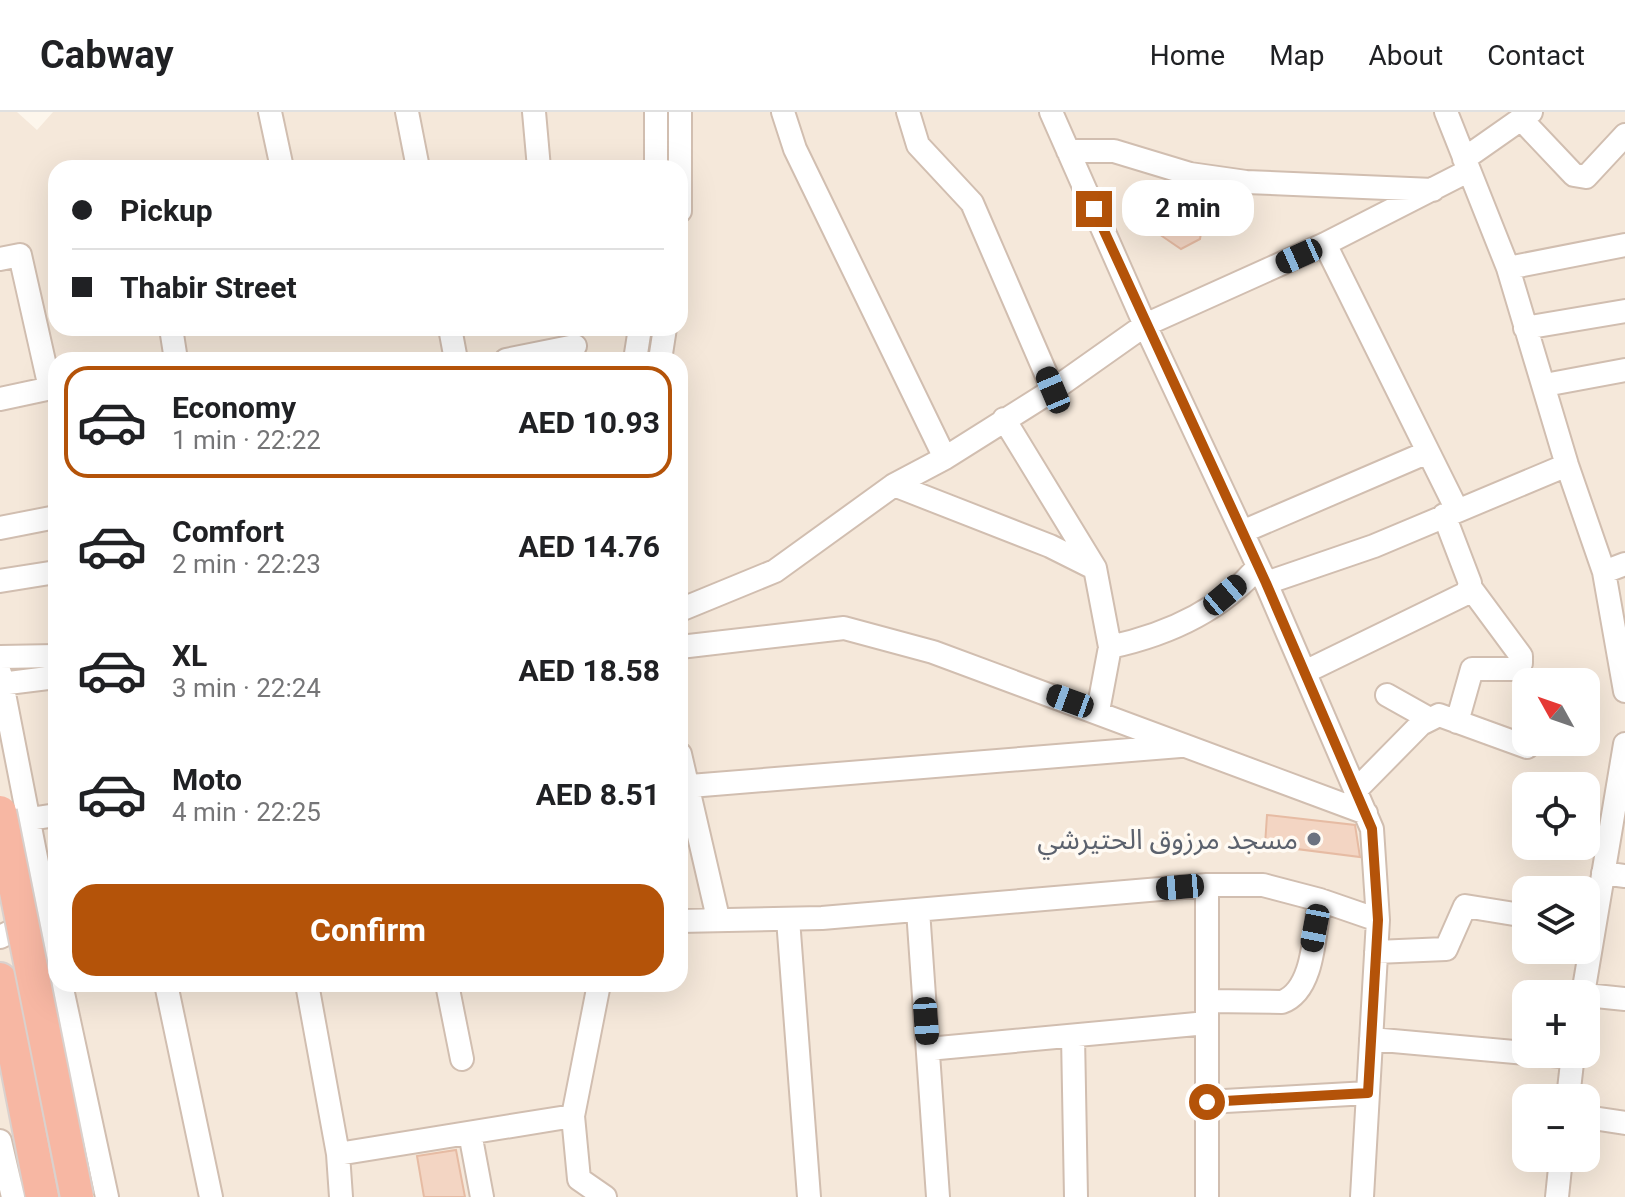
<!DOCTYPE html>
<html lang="en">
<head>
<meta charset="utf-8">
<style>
	:root { --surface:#fff; --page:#f6f6f6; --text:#202124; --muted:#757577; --line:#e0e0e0; --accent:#b45309 }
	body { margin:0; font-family:Roboto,"Noto Sans Arabic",sans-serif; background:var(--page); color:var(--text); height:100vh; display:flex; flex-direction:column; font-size:30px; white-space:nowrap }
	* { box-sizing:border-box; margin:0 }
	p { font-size:26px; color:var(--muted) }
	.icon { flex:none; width:44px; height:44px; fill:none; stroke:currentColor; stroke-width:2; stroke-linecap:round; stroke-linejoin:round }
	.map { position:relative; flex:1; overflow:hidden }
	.sheet { position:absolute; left:48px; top:240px; width:640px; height:640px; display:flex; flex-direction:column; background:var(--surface); border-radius:24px; box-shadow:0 8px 32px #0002 }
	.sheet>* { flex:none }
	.banner { position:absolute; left:48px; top:48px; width:640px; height:176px; border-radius:24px; box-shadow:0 8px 32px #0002; display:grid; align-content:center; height:176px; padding:0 24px; background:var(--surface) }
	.needle { width:52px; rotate:310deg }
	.controls { position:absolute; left:1512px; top:556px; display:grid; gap:16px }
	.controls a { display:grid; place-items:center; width:88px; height:88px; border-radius:16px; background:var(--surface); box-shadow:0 8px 32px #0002; font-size:40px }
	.end { position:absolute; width:36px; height:36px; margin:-18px; border:10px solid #b45309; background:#fff; box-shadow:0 0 0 4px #fff }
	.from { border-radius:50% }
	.bubble { position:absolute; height:56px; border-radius:24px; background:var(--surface); box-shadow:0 8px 32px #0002; font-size:26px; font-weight:700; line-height:56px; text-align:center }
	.car { position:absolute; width:24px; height:48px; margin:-24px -12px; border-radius:10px; box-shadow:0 0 6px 2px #0007; background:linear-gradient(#222 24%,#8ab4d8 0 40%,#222 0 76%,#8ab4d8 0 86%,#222 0) }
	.banner b { display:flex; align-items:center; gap:28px; height:76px; font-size:30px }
	.banner b+b { border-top:2px solid var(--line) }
	.banner i { width:20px; height:20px; background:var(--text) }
	ul { padding:14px 0 0; list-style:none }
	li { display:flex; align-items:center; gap:24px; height:112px; margin:0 16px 12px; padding:0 8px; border:4px solid transparent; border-radius:24px }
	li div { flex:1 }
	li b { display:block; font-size:30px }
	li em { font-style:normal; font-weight:700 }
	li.on { border-color:var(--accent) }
	li>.icon { width:72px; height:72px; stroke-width:1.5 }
	.primary-button { display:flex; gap:16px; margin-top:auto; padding:16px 24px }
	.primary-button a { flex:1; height:92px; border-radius:24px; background:var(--accent); color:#fff; font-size:32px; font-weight:700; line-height:92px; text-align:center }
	header { display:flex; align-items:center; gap:48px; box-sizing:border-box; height:112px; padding:0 40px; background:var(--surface); border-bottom:2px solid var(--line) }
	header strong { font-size:38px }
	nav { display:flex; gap:44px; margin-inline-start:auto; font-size:28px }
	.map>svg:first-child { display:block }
	.residential { fill:#f5e8da; fill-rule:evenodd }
	.building { fill:#f3d5c3; stroke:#e6bba3; stroke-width:2 }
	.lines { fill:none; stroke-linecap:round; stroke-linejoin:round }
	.minor-casing { stroke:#d1beb0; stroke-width:26 }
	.highway-casing { stroke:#dad1cd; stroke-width:36 }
	.minor { stroke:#fff; stroke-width:22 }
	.highway { stroke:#f7b7a3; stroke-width:32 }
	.highway-bridge-casing { stroke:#dad1cd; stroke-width:36; stroke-linecap:butt }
	.highway-bridge { stroke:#f7b7a3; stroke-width:32 }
	.route { stroke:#b45309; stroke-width:10 }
	.worship-dot { fill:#6b7280; stroke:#fffaf3; stroke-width:3 }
	.labels { text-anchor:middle; stroke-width:7; stroke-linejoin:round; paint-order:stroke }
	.worship-label { font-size:28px; fill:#5b616d; stroke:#fffaf3; text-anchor:end }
</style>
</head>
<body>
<header>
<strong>Cabway</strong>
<nav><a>Home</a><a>Map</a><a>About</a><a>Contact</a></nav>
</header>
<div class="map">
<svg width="1625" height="1085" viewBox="0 0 1625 1085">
	<rect width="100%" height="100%" fill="#fdf6ec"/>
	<path class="residential" d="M0 0H17L37 18 53 0H1625V1085H0ZM56 56H680V216H56ZM56 248H680V872H56ZM1526 570H1586V630H1526ZM1526 674H1586V734H1526ZM1526 778H1586V838H1526ZM1526 882H1586V942H1526ZM1526 986H1586V1046H1526Z"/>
	<path class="building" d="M1169 80 1192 88 1204 103 1200 127 1181 137 1156 120 1152 93Z
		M1267 703 1355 713 1360 745 1265 733Z
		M456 1038 465 1085H424L417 1044Z"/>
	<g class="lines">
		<defs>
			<path id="minor" d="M270 0 282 56
				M407 0 418 56
				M534 0 539 56
				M656 0V56
				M783 0 795 37 945 346
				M908 0 918 33 972 91 1053 278
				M1051 0 1145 213 1266 471 1372 717 1378 808 1362 1085
				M1446 0 1508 156 1567 353 1604 460 1625 579
				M1521 7 1574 63 1586 65 1625 23
				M1068 39H1114L1190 62 1246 70 1433 78
				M1464 47 1531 0
				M680 99V0
				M1325 132 1457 398
				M0 147 20 143 50 276
				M1508 156 1625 133
				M171 216 176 248
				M450 216 456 248
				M1525 216 1625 199
				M506 248 575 234
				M635 248 640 216
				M660 248 665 216
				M1545 273 1625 258
				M0 287 56 275
				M1004 307 1095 456 1110 535 1098 599
				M894 373 1050 434 1094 456
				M0 416 56 405
				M1242 420 1428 340
				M1604 460 1625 452
				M0 469 56 460
				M1266 471 1374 434 1567 353
				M680 498 775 459 894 373 945 346 1053 278 1145 213 1325 132 1468 59
				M680 535 844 516 933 540 1366 701
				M1110 535C1166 523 1220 499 1258 455
				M0 545 56 544
				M1305 560 1467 481 1470 471 1444 403
				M0 561 56 848
				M0 572 56 565
				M1387 583 1428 606
				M1457 610 1472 557H1513L1521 551V544L1470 475
				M680 642 718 806
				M690 674 1180 634
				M1356 678 1421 612 1439 603 1527 635
				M30 707 56 703
				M1603 761 1625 764
				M918 798 938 1085
				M788 807 809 1085
				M680 809 822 806 1207 773H1263L1320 788 1378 808
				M0 825 35 808
				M1376 840 1446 837 1465 794 1526 804
				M61 872 107 1085
				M166 872 211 1085
				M307 872 338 1042 341 1085
				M447 872 462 947
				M599 872 573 1004 579 1067 605 1085
				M1583 882 1625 632
				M1586 883 1625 887
				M1207 889 1282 890C1315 878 1314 819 1320 788
				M1073 924 1076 1085
				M1371 927 1526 941
				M928 937 1207 911
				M1542 942 1572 945
				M1568 986 1573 942
				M1207 990 1368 981
				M1586 1005 1625 1011
				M470 1021 482 1085
				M0 1029 13 1085
				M338 1042 573 1004
				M1207 1085V773
				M1557 1085 1561 1046"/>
			<path id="highway" d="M0 867 42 1085"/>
		</defs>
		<use href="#minor" class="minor-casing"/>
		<use href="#highway" class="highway-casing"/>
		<use href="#minor" class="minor"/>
		<use href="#highway" class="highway"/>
		<defs>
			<path id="highway-bridge" d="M0 700 77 1085"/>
		</defs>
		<use href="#highway-bridge" class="highway-bridge-casing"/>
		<use href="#highway-bridge" class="highway-bridge"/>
	</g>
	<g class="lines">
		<path class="route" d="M1094 97 1266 471 1372 717 1378 808 1368 981 1207 990"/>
	</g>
	<circle class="worship-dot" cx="1314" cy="727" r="8"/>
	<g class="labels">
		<g class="worship-label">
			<text x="1298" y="737">مسجد مرزوق الحتيرشي</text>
		</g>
	</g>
</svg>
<div class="controls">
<a><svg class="needle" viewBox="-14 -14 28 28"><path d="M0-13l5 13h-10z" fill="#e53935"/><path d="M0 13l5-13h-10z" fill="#757577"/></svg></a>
<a><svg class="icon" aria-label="locate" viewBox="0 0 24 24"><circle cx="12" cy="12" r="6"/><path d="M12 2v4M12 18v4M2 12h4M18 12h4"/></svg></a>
<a><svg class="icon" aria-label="layers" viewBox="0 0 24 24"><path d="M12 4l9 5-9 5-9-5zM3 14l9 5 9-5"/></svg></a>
<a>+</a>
<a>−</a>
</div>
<i class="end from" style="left:1207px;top:990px"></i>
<i class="end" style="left:1094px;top:97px"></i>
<div class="bubble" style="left:1122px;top:68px;width:132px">2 min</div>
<i class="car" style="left:1299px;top:144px;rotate:246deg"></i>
<i class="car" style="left:1053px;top:278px;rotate:337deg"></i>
<i class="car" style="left:1225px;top:483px;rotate:50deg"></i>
<i class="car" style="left:1070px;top:589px;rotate:290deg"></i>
<i class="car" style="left:1180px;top:775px;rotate:265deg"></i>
<i class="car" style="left:1315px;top:816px;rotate:191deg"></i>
<i class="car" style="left:926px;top:909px;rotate:176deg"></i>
<div class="banner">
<b><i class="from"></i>Pickup</b>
<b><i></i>Thabir Street</b>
</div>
<section class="sheet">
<ul>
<li class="on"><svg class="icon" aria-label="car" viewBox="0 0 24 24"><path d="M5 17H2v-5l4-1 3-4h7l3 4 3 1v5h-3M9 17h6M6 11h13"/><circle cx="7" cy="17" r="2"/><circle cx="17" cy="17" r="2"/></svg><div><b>Economy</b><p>1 min · 22:22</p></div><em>AED 10.93</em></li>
<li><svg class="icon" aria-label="car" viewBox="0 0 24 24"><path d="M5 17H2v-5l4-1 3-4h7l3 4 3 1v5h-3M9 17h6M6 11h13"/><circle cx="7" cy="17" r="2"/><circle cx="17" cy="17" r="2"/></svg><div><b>Comfort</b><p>2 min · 22:23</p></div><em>AED 14.76</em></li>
<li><svg class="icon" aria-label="car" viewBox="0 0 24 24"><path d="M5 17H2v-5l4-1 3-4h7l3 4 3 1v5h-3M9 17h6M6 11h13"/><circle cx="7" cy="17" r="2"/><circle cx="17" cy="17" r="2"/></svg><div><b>XL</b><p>3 min · 22:24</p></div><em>AED 18.58</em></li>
<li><svg class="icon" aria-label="car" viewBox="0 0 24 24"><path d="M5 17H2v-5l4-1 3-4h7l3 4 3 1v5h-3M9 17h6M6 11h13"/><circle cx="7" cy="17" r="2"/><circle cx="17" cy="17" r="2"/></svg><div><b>Moto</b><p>4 min · 22:25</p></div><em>AED 8.51</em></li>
</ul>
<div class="primary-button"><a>Confirm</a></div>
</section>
</div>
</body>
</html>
